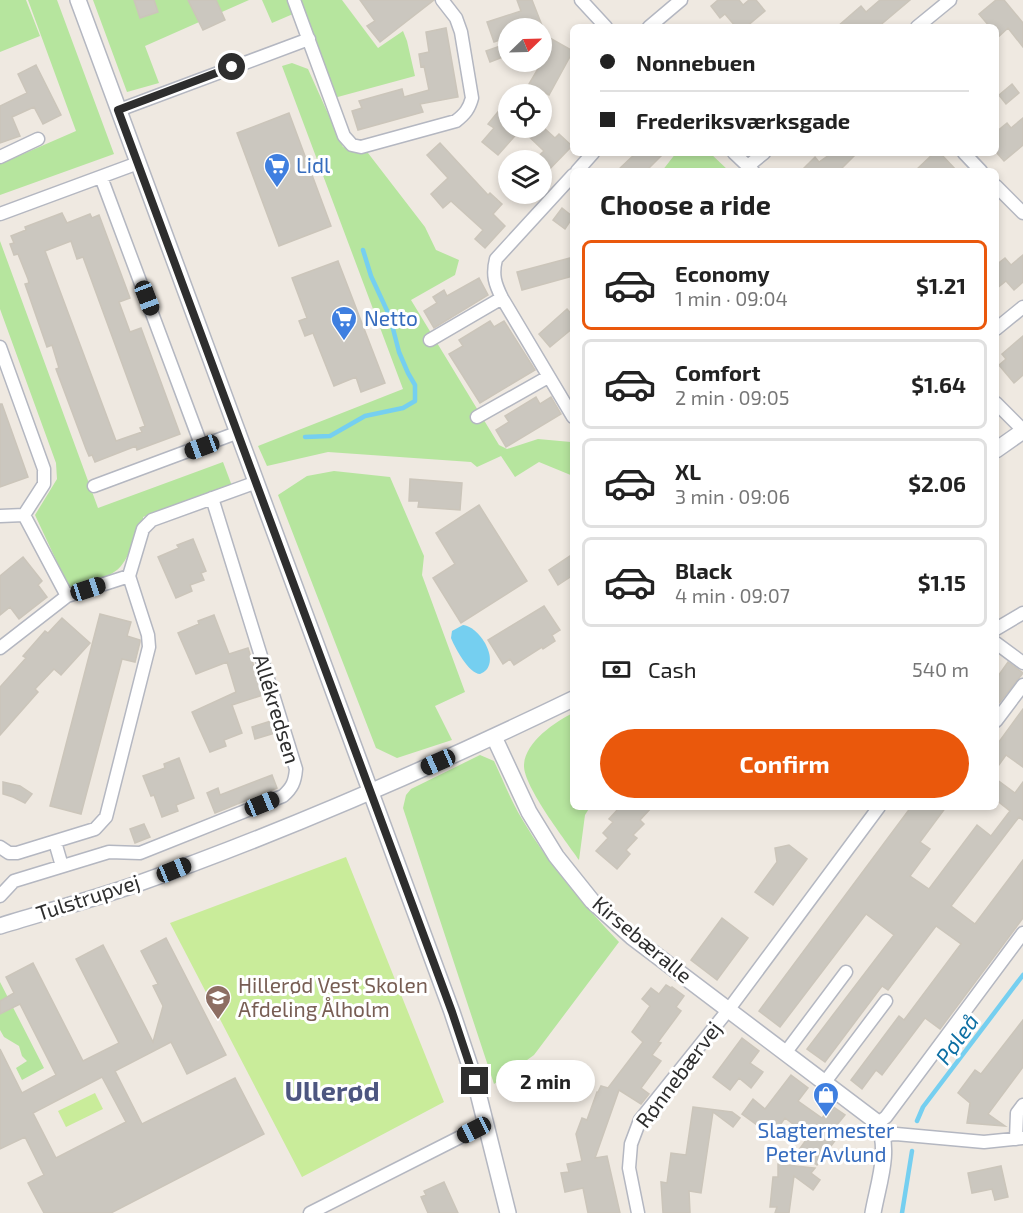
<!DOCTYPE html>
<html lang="en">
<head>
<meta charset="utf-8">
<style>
	:root { --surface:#fff; --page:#f2f2f2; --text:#222; --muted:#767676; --line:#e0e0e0; --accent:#ea580c }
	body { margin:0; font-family:"Exo 2",sans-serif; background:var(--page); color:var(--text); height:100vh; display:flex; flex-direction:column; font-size:22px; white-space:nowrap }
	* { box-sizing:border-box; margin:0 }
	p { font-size:20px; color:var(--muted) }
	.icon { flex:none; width:33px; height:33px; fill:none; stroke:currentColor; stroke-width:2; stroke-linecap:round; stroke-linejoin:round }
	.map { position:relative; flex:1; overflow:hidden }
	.drawer { position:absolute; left:570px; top:168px; width:429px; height:642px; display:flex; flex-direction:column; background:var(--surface); border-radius:9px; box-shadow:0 3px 9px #0003 }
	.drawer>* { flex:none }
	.banner { position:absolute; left:570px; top:24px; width:429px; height:132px; border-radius:9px; box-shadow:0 3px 9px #0003; display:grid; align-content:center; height:132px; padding:0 30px; background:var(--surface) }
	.needle { width:39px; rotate:67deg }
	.fabs { position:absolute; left:498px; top:18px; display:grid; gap:12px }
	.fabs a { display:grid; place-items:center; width:54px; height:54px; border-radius:50%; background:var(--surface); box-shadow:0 3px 9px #0003; font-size:30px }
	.end { position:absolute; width:27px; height:27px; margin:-14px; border:8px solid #2e2e2e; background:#fff; box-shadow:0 0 0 3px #fff }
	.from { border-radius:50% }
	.bubble { position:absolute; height:42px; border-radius:21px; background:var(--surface); box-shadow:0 3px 9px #0003; font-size:20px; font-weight:700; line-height:42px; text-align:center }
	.car { position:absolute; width:18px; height:36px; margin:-18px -9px; border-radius:8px; box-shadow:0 0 4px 2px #0007; background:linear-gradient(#222 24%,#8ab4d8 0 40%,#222 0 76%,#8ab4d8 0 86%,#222 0) }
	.banner b { display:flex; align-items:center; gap:21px; height:57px; font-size:22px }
	.banner b+b { border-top:2px solid var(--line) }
	.banner i { width:15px; height:15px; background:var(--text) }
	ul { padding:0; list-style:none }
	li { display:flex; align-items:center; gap:18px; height:90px; margin:0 12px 9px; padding:0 18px; border:3px solid var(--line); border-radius:9px }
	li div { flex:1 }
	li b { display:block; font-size:22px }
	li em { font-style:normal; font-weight:700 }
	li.on { border-color:var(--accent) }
	li>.icon { width:54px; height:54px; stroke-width:1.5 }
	h2 { padding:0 30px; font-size:27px; line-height:72px }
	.pay { display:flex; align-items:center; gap:15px; height:66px; padding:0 30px; font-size:22px }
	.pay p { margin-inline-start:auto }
	.action { display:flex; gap:12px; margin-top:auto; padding:12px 30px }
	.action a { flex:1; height:69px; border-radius:36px; background:var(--accent); color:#fff; font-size:24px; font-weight:700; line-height:69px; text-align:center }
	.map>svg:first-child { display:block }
	.green { fill:#b6e59e }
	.pitch { fill:#c9ec9a }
	.water { fill:#75cff0 }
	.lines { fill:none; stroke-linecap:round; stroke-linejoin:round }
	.stream { stroke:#75cff0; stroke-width:4.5 }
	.building { fill:#cbc7bf; stroke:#cbc5ba; stroke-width:1.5; fill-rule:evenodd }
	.minor-casing { stroke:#b4b7c1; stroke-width:15 }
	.tertiary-casing { stroke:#b4b7c1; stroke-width:18 }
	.minor { stroke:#fff; stroke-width:12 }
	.tertiary { stroke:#fff; stroke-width:15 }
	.route { stroke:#2e2e2e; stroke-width:8 }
	.labels { text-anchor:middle; stroke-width:6; stroke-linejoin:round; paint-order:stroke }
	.shop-label { font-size:21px; fill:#366cbe; stroke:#fff; text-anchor:start }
	.street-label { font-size:21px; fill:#2e2e2e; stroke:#fff }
	.education-label { font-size:21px; fill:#785e54; stroke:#fff; text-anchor:start }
	.water-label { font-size:22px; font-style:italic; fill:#0d6fa3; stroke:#fff }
	.district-label { font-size:27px; font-weight:bold; fill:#4d5680; stroke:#fff }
</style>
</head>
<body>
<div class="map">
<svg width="1023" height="1213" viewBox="0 0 1023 1213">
	<rect width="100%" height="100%" fill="#efe9e1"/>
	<path class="green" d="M0 0H26L40 36 0 52Z
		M28 0H57L114 154 0 195V164L76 131Z
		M93 0H249L145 46 159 83 127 92Z
		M262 0H288L293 14 272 23Z
		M299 0H342L378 48 403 31 407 41 415 76 334 98Z
		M292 63 308 69 343 147 368 153 425 227 436 250 459 260 455 275 411 300 499 445 507 449 538 439 571 442 573 443V476L539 462 515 477 501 456 477 467 471 462 328 452 267 466 258 446 403 389 282 66Z
		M676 153H710L729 171H662Z
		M0 241 98 508 223 462 232 486 143 517V520C135 534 132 553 121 566 114 576 83 586 71 592L35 515 57 479 56 463 0 309Z
		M334 471 390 477 424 556 422 575 465 692 435 706 452 740 397 758 376 748 278 495 307 476Z
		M573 713V807H590L585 815 579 860C566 841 523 786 524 765 525 742 555 722 573 713Z
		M480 755 494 761C503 780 511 801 522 819 549 865 583 904 619 942L534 1055 494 1084 403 808 406 795 411 789Z
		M0 982 44 1068 22 1080 16 1068 27 1061 22 1056 19 1046 4 1037 0 1030Z"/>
	<path class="pitch" d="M346 857 444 1102 302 1177 170 923Z
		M95 1093 103 1109 66 1127 58 1111Z"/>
	<path class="water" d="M463 625C481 627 503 665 480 674 469 674 455 648 451 638L452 631Z"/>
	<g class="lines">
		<path class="stream" d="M305 437 330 436 365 416 403 408 415 401V385L408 373 399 352 390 317 371 276 363 250
			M917 1121 923 1107 1023 975
			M902 1213 912 1151"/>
	</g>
	<path class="building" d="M134 0H154L158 12 140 18Z
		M188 0H216L225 20 203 30Z
		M360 0H434L380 42 367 26 375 21Z
		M517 0H532L543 28H508V37L494 42 487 22 521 11Z
		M718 0H739L743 5 749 0H756L765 11 746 27H736L725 14 720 18 711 6Z
		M880 0H910L878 27H837L861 6 866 12Z
		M996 0H1004L1023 23V47L1008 28 996 39V27H990L979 14Z
		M446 28 458 97 420 104 423 112 358 130 352 111 362 108 359 101 402 89 404 97 429 90 424 66 421 67 419 54 429 52 426 32Z
		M548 37 573 51 549 95 529 84 542 62V49Z
		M506 44 508 55 490 62 486 51Z
		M36 65 61 115 43 124 34 107 12 117 20 136 0 143V106L27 93 18 74Z
		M1012 84 1019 93 1006 104 999 95Z
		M501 108 508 114V128H544L555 138 559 134 572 146 542 177V160H534L544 151 521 129 498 155 482 142 494 128 488 124Z
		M289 113 331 226 279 246 237 133Z
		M1023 118V145L1004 161 996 152V132L1007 123 1011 128Z
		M440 143 488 195 490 193 502 204 493 214 505 226 485 248 475 239 483 230 451 201 443 208 431 194 448 178 427 155Z
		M636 153H664L646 171H617Z
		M832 153H857L839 171H801L815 157 819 162Z
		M934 153H940L957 171H915Z
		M562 208 573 217 565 229 553 220Z
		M62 213 67 223 90 214 92 218 99 215 130 298 119 302 130 332 141 328 180 434 137 450 136 446 95 462 92 455 89 456 86 449 56 369 59 368 52 345 47 347 25 284 29 283 28 279 18 254 14 255 10 244 14 243 11 236 26 230 25 227ZM71 241 77 259 83 257 145 426 140 428 142 432 116 441 45 251Z
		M1023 255V282L1014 290 1006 281 996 289V265L1005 258 1011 265Z
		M570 258 573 276 522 290 517 272Z
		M338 261 385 383 361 392 356 377 334 386 313 333 305 336 299 321 307 318 292 278Z
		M479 278 488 295 434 328 424 311 437 303 433 297 444 290 447 296Z
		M567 309 573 316V328L550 347 539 334Z
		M490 321 494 327 504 321 535 370 480 403 449 354 463 346 459 340Z
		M1023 336V375L1014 383 999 365 1006 359 1002 354Z
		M536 397 540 404 551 397 561 414 506 447 496 430 509 422 505 416Z
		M0 404H2L28 477 0 487Z
		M410 479 462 483 460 510 418 507 419 501H409Z
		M479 505 527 581 461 623 433 578 455 564 436 533Z
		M193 539 206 571 201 573 204 580 190 585 192 591 176 598 158 557 179 548 177 545Z
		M573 554V575L558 585 549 570Z
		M23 557 42 581 38 585 47 597 19 619 10 607 0 615V576Z
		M544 606 560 630 552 635 555 641 543 649 542 647 514 665 510 659 503 664 488 640Z
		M100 614 131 622 127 636 140 640V642L135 662 122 659 81 814 50 806Z
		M214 615 229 654 248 648 263 695 232 705 242 733 224 740 226 746 210 752 192 712 236 692 227 662 196 674 178 633 199 624 198 621Z
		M62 618 90 643 61 675 54 669 35 689 38 692 0 735V687L26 658 23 656 45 631 48 633Z
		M1008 662 1023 673 999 703 996 701V679Z
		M1023 709V767L1006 755 996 769V746Z
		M271 721 275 733 255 739 252 727Z
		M179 758 194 798 176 805 178 811 162 817 154 795 151 796 143 776 165 768 164 764Z
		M272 775 277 788 215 813 207 793 218 788 220 795Z
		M996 779 1015 793 1023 782V820L1019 817 951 906 975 924 1023 860V918L940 1029 925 1018 882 1075 876 1070 862 1089 851 1080 899 1016 904 1020 961 944 936 926 888 990 882 986 825 1062 807 1049 894 935 866 914 780 1027 759 1011 911 807H946L920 842 930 849 910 876 929 889 977 825 991 836 1010 811 996 800Z
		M3 782 20 786 32 794 25 803 13 797 3 794Z
		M620 807H652L640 820 644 824 633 835 637 838 626 850 630 854 617 869 596 851 608 838 603 833 613 822 609 819Z
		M144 824 150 837 135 843 130 829Z
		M789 845 807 859 773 905 755 892 777 862 775 848Z
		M722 918 748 938 717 980 691 960Z
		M166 938 226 1055 187 1074 171 1042 115 1071 142 1124 235 1078 264 1134 111 1213H44L28 1183 44 1175 25 1137 0 1149V1049L22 1093 56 1075 20 1004 0 1014V1001L14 993 6 977 33 963 83 1061 119 1043 76 959 103 945 153 1042 163 1006 153 986 158 984 141 951ZM102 1077 126 1122 56 1158 33 1113Z
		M666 985 671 988 672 987 684 996 676 1007 681 1011 658 1042 661 1043 652 1055 661 1061 641 1088 649 1094 641 1104 619 1090 595 1158 607 1156 620 1213H588L583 1188 565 1192 561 1173 569 1172 567 1164 582 1161 576 1134 582 1118 587 1120 597 1092H598L601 1086 608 1088 643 1042 632 1032 650 1006 642 999 651 988 659 994Z
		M1023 1020V1067L988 1114 1005 1126 967 1123 970 1103 958 1093 975 1070 981 1074Z
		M742 1038 759 1051 750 1063 763 1072 751 1088 739 1078 730 1090 713 1077Z
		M791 1075 808 1088 798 1101 822 1118 832 1106 845 1115 836 1126 842 1131 817 1165 798 1151 809 1136 785 1118 772 1136 742 1114 753 1099 765 1109Z
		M693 1107 732 1112 740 1118 733 1127 713 1112 701 1193 689 1191 690 1213H663L661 1182 667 1183 671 1153 686 1155Z
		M778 1164 815 1168 811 1173 820 1180 813 1190 794 1176 789 1213H775L777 1207H770L773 1177H778Z
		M1001 1166 1008 1197 995 1200 992 1189 972 1193 968 1173Z
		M444 1182 458 1213H428L421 1197 426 1195 424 1191Z"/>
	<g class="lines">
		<defs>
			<path id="minor" d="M294 0 344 136 352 145 361 147 456 121C465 114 469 109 472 98L461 32 456 18 442 0
				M581 0 606 27
				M649 27 681 0
				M917 27 950 0
				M119 110 309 39
				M734 153 753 171
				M964 153 981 171
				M0 157 38 139
				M748 166 764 153
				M577 171 593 153
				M573 175 496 259C492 275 495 284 502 298L573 417
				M101 177 202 447
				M996 186 1023 213
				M0 214 138 163
				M996 329 1023 307
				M430 340 502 298
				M0 347 44 469V484L24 515 67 596
				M996 403 1023 430
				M477 417 548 377
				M94 486 239 432
				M0 516 24 515
				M996 629 1023 613
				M996 643 1023 663
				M0 648 67 596 129 576
				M996 721 1023 685
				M55 842 62 866
				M0 847 9 853H17L95 829 106 817 149 647 148 635 129 576 143 529 152 520 257 482
				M0 896 14 881 109 852 140 853 283 796C292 788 295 782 296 769L212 498
				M786 1052 846 972
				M825 1082 886 1001
				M878 1123 886 1117 1023 933
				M883 1135 896 1134 984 1142 1023 1138
				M1016 1139 1017 1113 1023 1105
				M310 1213 486 1124
				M638 1213 629 1168 631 1144 640 1120 729 1009 879 807"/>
			<path id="tertiary" d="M78 0 452 1012 475 1081 508 1213
				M996 450 1023 431
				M494 737 529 812 556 856 592 901 632 937 878 1123C891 1151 878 1184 873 1213
				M0 926C45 912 90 900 134 885 284 832 430 768 573 699"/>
		</defs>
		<use href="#minor" class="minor-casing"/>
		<use href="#tertiary" class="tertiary-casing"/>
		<use href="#minor" class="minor"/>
		<use href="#tertiary" class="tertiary"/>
	</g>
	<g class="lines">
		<path class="route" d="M232 67 118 110 452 1012 475 1081"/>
	</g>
	<defs>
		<symbol id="supermarket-pin" viewBox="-11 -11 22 30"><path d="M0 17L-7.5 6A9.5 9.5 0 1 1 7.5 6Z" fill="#3f7fe0" stroke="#fff"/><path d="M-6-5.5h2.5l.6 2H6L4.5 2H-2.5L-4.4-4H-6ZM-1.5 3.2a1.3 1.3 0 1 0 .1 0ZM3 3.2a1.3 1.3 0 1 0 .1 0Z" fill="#fff"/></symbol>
		<symbol id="school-pin" viewBox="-11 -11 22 30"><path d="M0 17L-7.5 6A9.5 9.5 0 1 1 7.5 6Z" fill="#8d6e63" stroke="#fff"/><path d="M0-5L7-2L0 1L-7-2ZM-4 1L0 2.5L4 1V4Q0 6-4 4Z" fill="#fff"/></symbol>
		<symbol id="shop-pin" viewBox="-11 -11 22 30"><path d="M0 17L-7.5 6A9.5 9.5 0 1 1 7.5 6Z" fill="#3f7fe0" stroke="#fff"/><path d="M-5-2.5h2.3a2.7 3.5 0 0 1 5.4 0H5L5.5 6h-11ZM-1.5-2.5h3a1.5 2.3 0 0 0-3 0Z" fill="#fff"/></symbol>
	</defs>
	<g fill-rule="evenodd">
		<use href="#supermarket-pin" x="262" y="151" width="30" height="40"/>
		<use href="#supermarket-pin" x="329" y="304" width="30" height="40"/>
		<use href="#school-pin" x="203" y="983" width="30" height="40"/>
		<use href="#shop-pin" x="811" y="1080" width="30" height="40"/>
	</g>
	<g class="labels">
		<g class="shop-label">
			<text x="296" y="173">Lidl</text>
			<text x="364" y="326">Netto</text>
			<text x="826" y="1138" text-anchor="middle">Slagtermester<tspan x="826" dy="24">Peter Avlund</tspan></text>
		</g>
		<g class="street-label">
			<text transform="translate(276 709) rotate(73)" y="7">Allékredsen</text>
			<text transform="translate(88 898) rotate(-18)" y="7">Tulstrupvej</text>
			<text transform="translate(642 940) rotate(40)" y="7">Kirsebæralle</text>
			<text transform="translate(679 1075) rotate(-53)" y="7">Rønnebærvej</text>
		</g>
		<g class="education-label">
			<text x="238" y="993">Hillerød Vest Skolen<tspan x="238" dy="24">Afdeling Ålholm</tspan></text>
		</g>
		<g class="water-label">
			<text transform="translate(957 1039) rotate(-54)" y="8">Pøleå</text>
		</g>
		<g class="district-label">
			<text x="332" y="1101">Ullerød</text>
		</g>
	</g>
</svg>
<div class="fabs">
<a><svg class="needle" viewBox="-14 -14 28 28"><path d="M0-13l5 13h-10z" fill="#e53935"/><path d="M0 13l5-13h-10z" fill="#767676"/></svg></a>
<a><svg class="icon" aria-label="locate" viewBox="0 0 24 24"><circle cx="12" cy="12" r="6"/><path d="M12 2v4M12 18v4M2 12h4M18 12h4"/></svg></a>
<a><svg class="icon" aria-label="layers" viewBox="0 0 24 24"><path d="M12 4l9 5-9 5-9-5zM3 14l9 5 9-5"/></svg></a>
</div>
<i class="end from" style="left:232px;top:67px"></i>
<i class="end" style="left:475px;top:1081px"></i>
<div class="bubble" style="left:496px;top:1060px;width:99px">2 min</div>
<i class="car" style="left:147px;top:298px;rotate:159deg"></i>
<i class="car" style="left:202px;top:447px;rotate:250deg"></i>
<i class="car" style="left:88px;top:589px;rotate:72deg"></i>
<i class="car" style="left:438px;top:762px;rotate:246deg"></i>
<i class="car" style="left:262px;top:804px;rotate:68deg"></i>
<i class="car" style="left:174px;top:870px;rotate:68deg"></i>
<i class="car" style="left:474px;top:1130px;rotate:243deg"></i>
<div class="banner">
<b><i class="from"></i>Nonnebuen</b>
<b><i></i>Frederiksværksgade</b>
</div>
<section class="drawer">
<h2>Choose a ride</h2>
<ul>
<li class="on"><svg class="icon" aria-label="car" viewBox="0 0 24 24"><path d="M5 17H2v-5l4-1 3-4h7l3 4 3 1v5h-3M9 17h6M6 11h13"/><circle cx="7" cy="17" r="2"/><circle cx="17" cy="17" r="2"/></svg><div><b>Economy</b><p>1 min · 09:04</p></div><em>$1.21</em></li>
<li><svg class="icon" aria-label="car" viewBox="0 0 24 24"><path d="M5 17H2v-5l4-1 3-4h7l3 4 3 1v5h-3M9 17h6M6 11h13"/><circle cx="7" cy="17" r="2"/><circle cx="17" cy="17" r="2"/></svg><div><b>Comfort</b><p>2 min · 09:05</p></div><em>$1.64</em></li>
<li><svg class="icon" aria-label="car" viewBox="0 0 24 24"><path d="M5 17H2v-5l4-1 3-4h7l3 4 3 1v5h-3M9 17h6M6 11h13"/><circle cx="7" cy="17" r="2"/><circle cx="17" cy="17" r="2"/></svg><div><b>XL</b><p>3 min · 09:06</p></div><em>$2.06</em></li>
<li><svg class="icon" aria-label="car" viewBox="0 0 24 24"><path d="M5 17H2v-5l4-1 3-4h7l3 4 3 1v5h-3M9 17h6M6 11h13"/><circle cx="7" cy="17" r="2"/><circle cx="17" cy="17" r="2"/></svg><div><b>Black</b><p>4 min · 09:07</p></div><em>$1.15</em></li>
</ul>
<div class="pay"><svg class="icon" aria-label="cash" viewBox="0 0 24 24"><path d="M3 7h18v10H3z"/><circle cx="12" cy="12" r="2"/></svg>Cash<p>540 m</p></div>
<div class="action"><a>Confirm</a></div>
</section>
</div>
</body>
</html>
